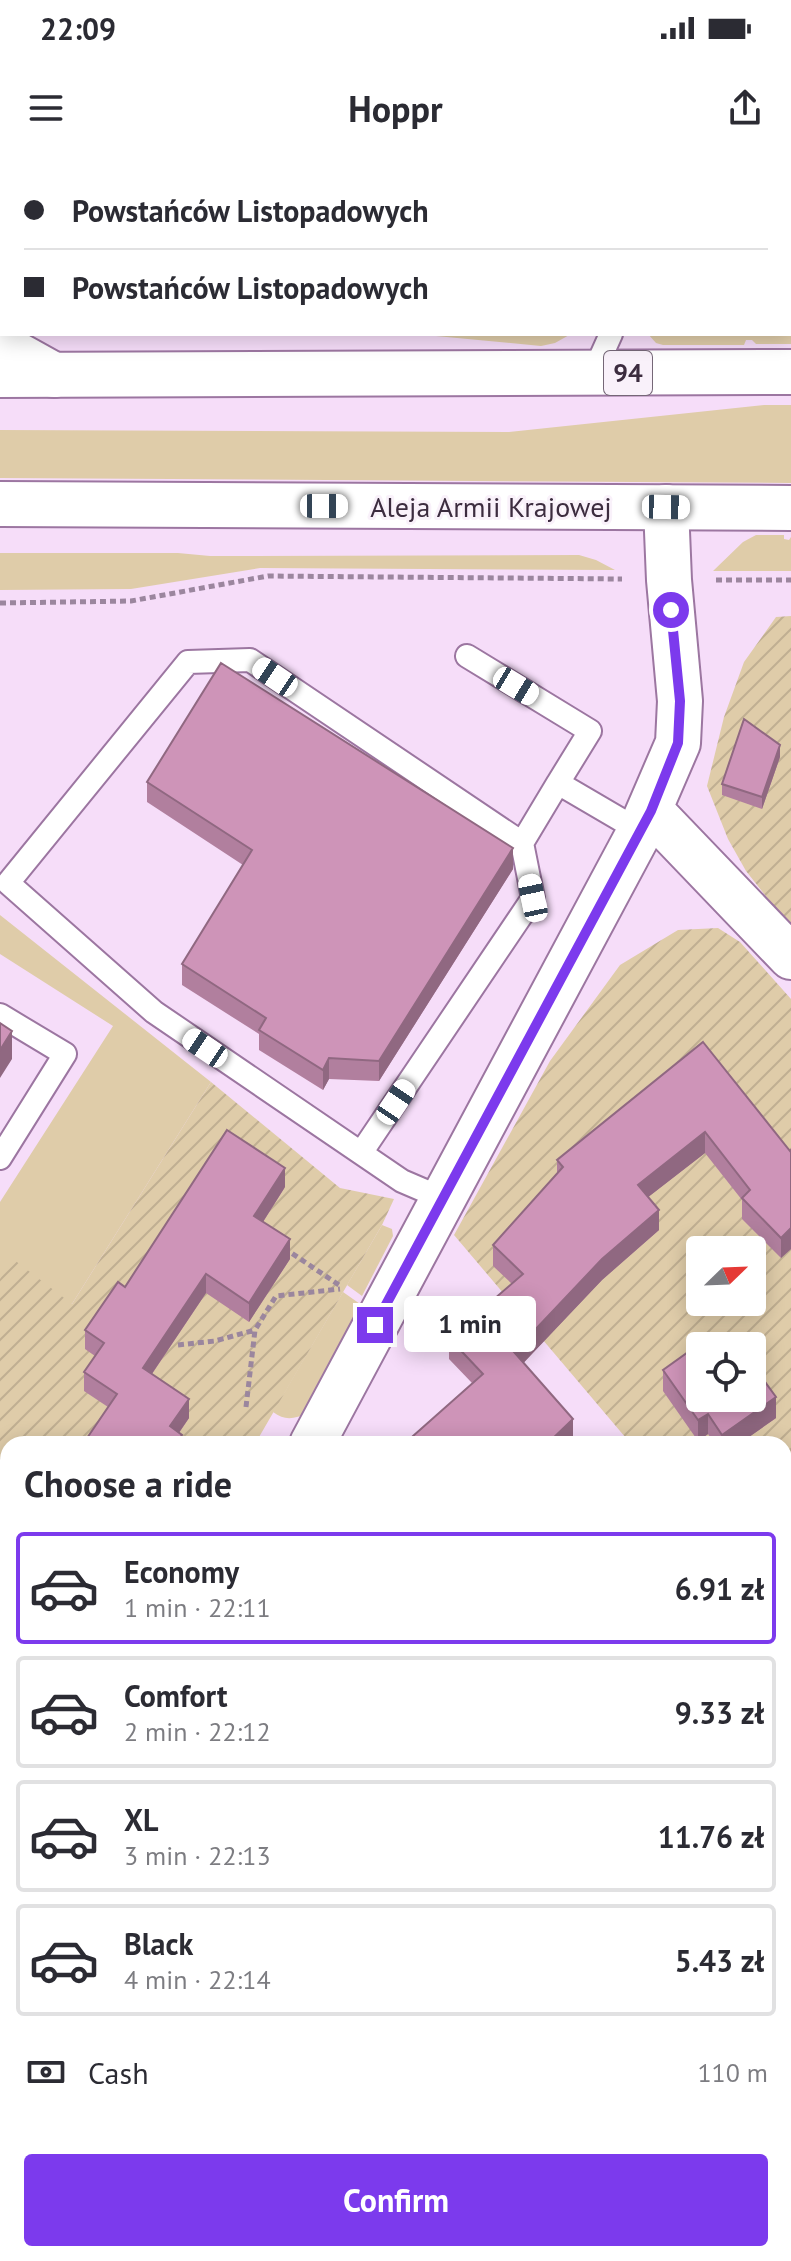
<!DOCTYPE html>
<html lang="en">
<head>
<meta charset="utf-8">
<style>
	:root { --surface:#fff; --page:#f7f7f7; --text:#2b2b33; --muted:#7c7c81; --line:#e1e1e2; --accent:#7c3aed }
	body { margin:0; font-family:"PT Sans",sans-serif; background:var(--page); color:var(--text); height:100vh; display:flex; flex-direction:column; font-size:30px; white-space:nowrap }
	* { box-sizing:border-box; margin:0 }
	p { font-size:26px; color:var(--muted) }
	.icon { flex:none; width:44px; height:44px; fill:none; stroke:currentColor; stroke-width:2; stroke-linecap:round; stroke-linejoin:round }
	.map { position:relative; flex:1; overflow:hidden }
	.drawer { position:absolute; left:0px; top:1276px; width:792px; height:826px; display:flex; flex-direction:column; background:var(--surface); border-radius:24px 24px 0 0; box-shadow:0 4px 20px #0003 }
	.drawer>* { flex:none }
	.hud { position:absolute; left:0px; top:0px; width:792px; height:176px; box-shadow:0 4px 20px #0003; display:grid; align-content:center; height:176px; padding:0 24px; background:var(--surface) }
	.needle { width:52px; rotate:67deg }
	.tools { position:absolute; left:686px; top:1076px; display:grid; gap:16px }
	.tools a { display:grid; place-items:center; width:80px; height:80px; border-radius:8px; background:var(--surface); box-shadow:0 4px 20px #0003; font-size:40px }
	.end { position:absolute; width:36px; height:36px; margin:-18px; border:10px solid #7c3aed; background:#fff; box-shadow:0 0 0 4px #fff }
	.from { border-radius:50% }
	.bubble { position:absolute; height:56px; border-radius:8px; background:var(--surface); box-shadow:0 4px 20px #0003; font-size:26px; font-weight:700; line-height:56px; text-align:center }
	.car { position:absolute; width:24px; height:48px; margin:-24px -12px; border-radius:10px; box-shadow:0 0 6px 2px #0007; background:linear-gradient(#fff 24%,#345 0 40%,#fff 0 76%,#345 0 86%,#fff 0) }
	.hud b { display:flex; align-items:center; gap:28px; height:76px; font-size:30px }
	.hud b+b { border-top:2px solid var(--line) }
	.hud i { width:20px; height:20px; background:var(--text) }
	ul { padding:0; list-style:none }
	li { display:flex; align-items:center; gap:24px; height:112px; margin:0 16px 12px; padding:0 8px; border:4px solid var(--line); border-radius:8px }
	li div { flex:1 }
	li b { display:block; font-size:30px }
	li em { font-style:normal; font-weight:700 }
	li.on { border-color:var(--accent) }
	li>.icon { width:72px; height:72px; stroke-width:1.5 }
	h2 { padding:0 24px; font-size:36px; line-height:96px }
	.pay { display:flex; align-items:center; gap:20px; height:88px; padding:0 24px; font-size:30px }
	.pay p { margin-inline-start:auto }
	.cta { display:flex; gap:16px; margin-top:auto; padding:16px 24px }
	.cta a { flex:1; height:92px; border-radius:8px; background:var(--accent); color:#fff; font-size:32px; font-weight:700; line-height:92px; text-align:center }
	.status { display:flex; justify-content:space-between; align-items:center; height:56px; padding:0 40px; background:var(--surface); direction:ltr }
	.status svg { height:22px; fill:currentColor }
	header { display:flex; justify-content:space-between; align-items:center; height:104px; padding:0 24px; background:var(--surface); font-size:36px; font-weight:700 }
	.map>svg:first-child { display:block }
	.grass { fill:#dfcca9 }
	.garden { fill:url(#garden-furrows); fill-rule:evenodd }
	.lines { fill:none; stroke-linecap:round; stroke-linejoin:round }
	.lane-casing { stroke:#9c76a1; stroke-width:26 }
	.street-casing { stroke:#9c76a1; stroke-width:48 }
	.secondary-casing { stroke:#9c76a1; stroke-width:48 }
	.primary-casing { stroke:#9c76a1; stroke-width:48 }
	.path { stroke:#9b869e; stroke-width:5; stroke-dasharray:6 4; stroke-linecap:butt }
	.lane { stroke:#fff; stroke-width:22 }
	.street { stroke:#fff; stroke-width:44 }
	.secondary { stroke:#fff; stroke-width:44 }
	.primary { stroke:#fff; stroke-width:44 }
	.wall { fill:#b17f9e }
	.shaded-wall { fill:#906881 }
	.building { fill:#ce94b8; stroke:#906881; stroke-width:2 }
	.route { stroke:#7c3aed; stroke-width:10 }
	.labels { text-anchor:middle; stroke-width:6; stroke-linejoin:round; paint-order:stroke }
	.shield { fill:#f9f1fa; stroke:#756777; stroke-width:2 }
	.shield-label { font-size:26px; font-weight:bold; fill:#3c2c3f }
	.street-label { font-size:28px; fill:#3c2c3f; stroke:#f9f1fa }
</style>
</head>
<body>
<div class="status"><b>22:09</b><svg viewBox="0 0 49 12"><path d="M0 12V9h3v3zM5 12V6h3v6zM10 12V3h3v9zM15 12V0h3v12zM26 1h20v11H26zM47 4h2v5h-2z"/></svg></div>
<header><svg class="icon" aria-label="menu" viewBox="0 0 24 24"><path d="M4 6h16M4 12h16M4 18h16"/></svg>Hoppr<svg class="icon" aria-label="share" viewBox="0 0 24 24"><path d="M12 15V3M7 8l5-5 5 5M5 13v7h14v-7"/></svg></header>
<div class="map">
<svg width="791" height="2101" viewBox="0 0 791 2101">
	<defs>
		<pattern id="garden-furrows" width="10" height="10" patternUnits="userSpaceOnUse" patternTransform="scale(2)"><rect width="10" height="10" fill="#dfcca9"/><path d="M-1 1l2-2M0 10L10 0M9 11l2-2" fill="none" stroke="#c0af92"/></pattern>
	</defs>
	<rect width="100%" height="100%" fill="#f6ddf9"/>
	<path class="grass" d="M791 148V184H756L752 180H746L744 185H663L656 183 648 174H790Z
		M435 174H571L555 183 541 186 436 176Z
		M764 245H791V323L0 318V270L509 272Z
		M756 375H784V379L789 380 791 377V411H713L743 382Z
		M0 393H178L210 396 579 395 596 400 615 410 260 408 131 429 0 430Z
		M0 755 211 922 72 1144 0 1119V1042L113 866 0 794Z
		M382 1065 392 1069 393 1076 362 1136 347 1125Z
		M343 1132 363 1146 308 1253C294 1259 285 1261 273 1252Z
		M784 2037 791 2045V2101H625L618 2094H784Z"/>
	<path class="garden" d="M791 456V768L746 711 728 679 707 626 724 557 744 502 776 457Z
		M718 768 740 782 791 839V1473L784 1465V1284H631L454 1075 550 901 620 805 678 770ZM700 1090H752V1142H700ZM700 1186H752V1238H700Z
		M211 922 340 1028 394 1039 382 1065 255 1284H8V1430L0 1423V1119L13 1099 72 1144Z
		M784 1508 791 1517V1724L784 1730Z
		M8 1863V2094H433L436 2097 432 2101H0V1874Z"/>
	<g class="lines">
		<defs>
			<path id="lane" d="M790 12H791
				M593 214 611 174
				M467 496 590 571 558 623
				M0 855 65 894 0 998
				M361 993 533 738 522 683
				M444 1039 402 1021 154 852 8 723 188 502 250 500 522 683 558 623 640 671
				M0 1446 8 1453
				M0 1474 8 1481
				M0 1621 8 1609"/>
			<path id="street" d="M651 651 791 797
				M312 1284 640 671 678 583 680 541 669 420 666 347
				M784 1756 791 1750
				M0 1823 8 1812
				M460 2101 467 2094"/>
			<path id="secondary" d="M0 185 54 215"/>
			<path id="primary" d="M0 215 791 212
				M0 344 791 348"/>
		</defs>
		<use href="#lane" class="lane-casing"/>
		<use href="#street" class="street-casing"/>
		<use href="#secondary" class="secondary-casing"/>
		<use href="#primary" class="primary-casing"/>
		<path class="path" d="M0 124 2 125
			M790 139H791
			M716 420H791
			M0 443 131 441 268 416 622 419
			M284 1088 342 1127
			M178 1185 215 1181 255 1170
			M246 1247 255 1170 276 1136 340 1129
			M0 1527 8 1533
			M0 1567 8 1554"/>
		<use href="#lane" class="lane"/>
		<use href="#street" class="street"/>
		<use href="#secondary" class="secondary"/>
		<use href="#primary" class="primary"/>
	</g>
	<path class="wall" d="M780 597 762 649 722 635V624Z
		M147 622 513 709 379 921 329 919 323 930 259 890V874L182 825V804L243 705 147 642Z
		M703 882 790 991 791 990V1089L781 1098 742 1059V1040L705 993 648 1037 659 1070 602 1120 523 1203 573 1280 569 1284H404L472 1223 449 1199V1178L512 1124 493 1106V1085L557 1013V1000Z
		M285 1027 263 1062 290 1099 249 1162 206 1133 152 1214 189 1258 179 1273 182 1284 108 1247 84 1231V1212L95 1196 85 1189V1170L125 1127Z
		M709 1186 776 1258 739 1284H715L708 1274 698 1281 663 1231V1210Z
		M0 1314 8 1319V1388L0 1383Z
		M80 2094H147L140 2101H87Z
		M522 2094H602L608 2101H522Z"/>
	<path class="shaded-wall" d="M780 585V597L762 649V637Z
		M513 688V709L379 921V901Z
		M12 871V899L0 918V890Z
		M329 898V919L323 930V910Z
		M705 972V993L638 1045V1025Z
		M285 1008V1027L254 1076V1056Z
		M659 1050V1070L602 1120 514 1213V1192L602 1099Z
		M791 1068V1089L781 1098V1078Z
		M290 1079V1099L249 1162V1143Z
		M206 1114V1133L143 1227V1208Z
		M776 1237V1258L739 1284H722V1275Z
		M189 1239V1258L171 1284 170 1266Z
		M708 1254V1274L698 1281V1260Z
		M573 1259V1280L569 1284H548Z
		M182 1275V1284H175Z
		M791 1598V1619L784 1625V1604Z
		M8 2088V2094H22L15 2101H0V2095Z
		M126 2094H147L140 2101H118Z"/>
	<path class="building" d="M221 503 513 688 379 901 329 898 323 910 259 870 266 858 182 804 252 690 147 622Z
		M744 559 780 585 762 637 722 624Z
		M0 863 12 871 0 890Z
		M703 882 790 991 791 990V1068L781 1078 742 1038 750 1030 705 972 638 1025 659 1050 602 1099 514 1192 573 1259 548 1283 545 1280 540 1284H404L483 1214 449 1178 523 1114 493 1085 563 1007 557 1000Z
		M227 970 285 1008 254 1056 290 1079 249 1143 206 1114 143 1208 189 1239 170 1266 182 1275 175 1284H83L117 1234 84 1212 104 1183 85 1170 118 1122 125 1127Z
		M732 1177 739 1186H719Z
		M705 1180 709 1186H700V1238H752V1204L776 1237 722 1275 708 1254 698 1260 663 1210Z
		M0 1314 8 1319V1369L0 1364Z
		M791 1467V1598L784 1604V1473Z
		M0 2024 8 2032V2088L0 2095Z
		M101 2094H126L118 2101H108Z
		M526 2094H602L608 2099 605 2101H534Z"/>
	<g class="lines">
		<path class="route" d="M375 1165 651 651 678 583 680 541 671 450"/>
	</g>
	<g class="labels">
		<rect class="shield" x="604" y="191" width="48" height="44" rx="6"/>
		<g class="shield-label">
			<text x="628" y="222">94</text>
		</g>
		<g class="street-label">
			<text x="491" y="357">Aleja Armii Krajowej</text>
		</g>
	</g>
</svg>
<div class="tools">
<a><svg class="needle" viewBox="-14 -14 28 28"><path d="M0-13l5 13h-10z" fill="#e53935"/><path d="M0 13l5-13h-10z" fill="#7c7c81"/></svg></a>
<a><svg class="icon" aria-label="locate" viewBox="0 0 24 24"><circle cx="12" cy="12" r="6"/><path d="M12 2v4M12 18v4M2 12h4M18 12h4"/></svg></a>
</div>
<i class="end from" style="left:671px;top:450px"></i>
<i class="end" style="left:375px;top:1165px"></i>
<div class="bubble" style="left:404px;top:1136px;width:132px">1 min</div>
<i class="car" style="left:324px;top:346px;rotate:90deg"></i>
<i class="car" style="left:666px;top:347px;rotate:91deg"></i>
<i class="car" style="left:275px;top:517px;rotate:304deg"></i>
<i class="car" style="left:516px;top:526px;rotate:121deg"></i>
<i class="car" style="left:533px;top:738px;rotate:348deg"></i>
<i class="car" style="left:205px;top:888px;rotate:304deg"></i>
<i class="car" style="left:396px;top:942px;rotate:34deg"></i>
<div class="hud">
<b><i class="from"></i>Powstańców Listopadowych</b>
<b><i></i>Powstańców Listopadowych</b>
</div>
<section class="drawer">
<h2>Choose a ride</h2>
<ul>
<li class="on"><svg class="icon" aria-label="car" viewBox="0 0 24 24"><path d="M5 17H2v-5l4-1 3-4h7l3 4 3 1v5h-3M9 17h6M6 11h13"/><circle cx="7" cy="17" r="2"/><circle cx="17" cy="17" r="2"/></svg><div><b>Economy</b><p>1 min · 22:11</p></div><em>6.91 zł</em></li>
<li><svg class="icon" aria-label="car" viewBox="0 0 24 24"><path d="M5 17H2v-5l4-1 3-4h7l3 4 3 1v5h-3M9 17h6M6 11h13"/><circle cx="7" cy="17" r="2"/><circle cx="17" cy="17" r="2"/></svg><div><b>Comfort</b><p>2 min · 22:12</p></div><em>9.33 zł</em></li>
<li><svg class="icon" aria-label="car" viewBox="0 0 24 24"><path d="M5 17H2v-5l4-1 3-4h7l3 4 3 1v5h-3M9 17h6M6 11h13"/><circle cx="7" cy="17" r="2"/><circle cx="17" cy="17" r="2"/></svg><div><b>XL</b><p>3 min · 22:13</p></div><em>11.76 zł</em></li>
<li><svg class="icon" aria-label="car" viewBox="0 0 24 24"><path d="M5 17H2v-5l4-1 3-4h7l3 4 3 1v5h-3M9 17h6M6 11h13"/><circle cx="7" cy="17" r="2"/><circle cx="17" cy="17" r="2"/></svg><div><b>Black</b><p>4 min · 22:14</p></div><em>5.43 zł</em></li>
</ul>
<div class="pay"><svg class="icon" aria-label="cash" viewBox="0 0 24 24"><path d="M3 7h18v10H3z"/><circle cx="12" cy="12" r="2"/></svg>Cash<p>110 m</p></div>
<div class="cta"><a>Confirm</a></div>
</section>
</div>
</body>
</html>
